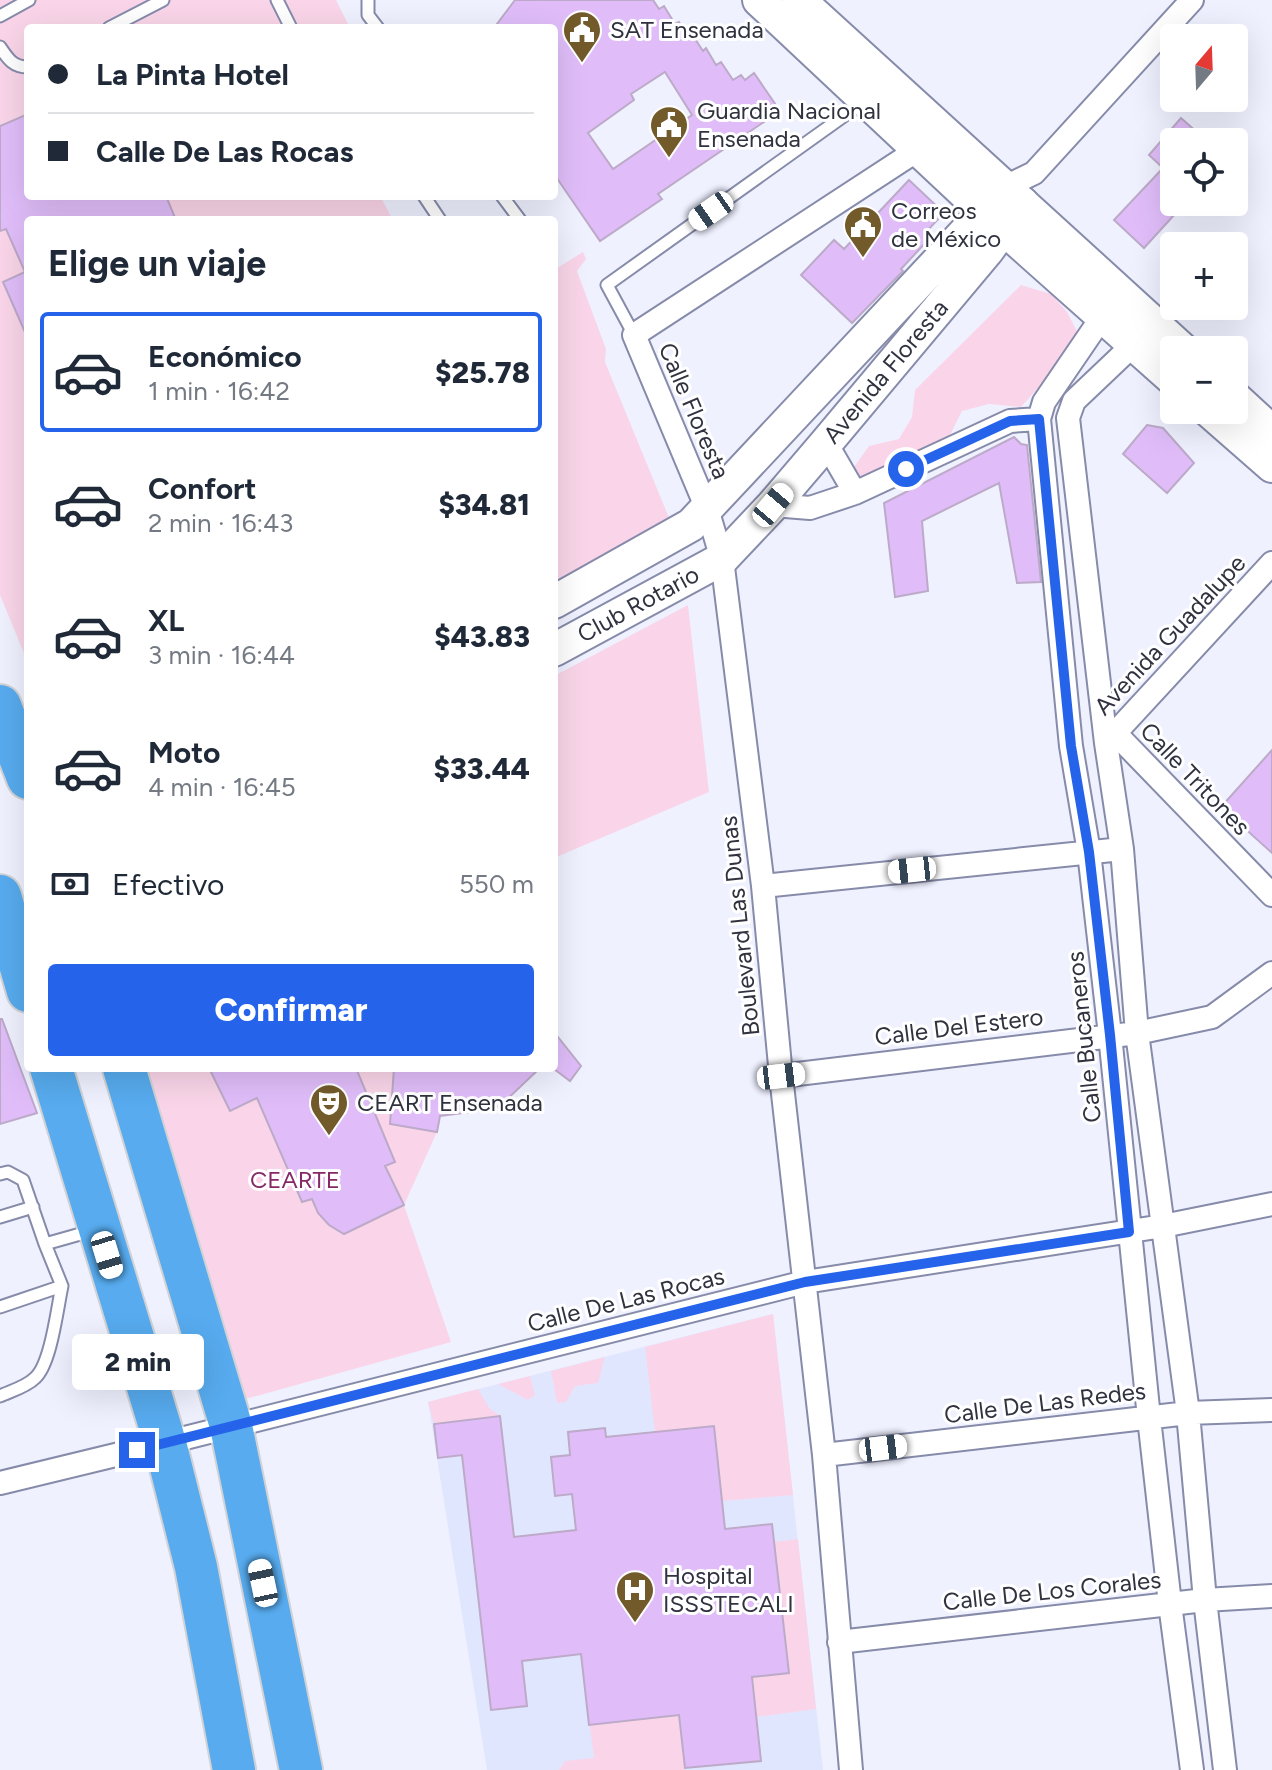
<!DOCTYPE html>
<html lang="es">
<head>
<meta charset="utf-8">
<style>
	:root { --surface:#fff; --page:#f2f2f3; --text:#1f2937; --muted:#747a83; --line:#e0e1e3; --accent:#2563eb }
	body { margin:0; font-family:Figtree,sans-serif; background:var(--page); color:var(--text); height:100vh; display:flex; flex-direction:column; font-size:30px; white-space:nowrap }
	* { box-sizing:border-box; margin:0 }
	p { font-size:26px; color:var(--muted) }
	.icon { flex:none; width:44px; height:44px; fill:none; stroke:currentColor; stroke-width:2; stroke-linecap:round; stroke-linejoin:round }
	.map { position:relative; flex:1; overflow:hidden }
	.details { position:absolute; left:24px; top:216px; width:534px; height:856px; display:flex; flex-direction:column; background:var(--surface); border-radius:8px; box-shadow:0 8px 32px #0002 }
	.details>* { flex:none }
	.banner { position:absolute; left:24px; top:24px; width:534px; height:176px; border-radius:8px; box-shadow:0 8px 32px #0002; display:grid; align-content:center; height:176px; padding:0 24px; background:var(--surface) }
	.needle { width:52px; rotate:19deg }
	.buttons { position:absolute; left:1160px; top:24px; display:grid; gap:16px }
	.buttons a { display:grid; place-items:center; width:88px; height:88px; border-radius:8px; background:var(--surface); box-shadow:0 8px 32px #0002; font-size:40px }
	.end { position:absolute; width:36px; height:36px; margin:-18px; border:10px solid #2563eb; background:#fff; box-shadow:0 0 0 4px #fff }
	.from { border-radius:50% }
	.bubble { position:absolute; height:56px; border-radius:8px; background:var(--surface); box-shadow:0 8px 32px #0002; font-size:26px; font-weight:800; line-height:56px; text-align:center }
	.car { position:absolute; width:24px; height:48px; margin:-24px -12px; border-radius:10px; box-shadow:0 0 6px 2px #0007; background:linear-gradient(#fff 24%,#345 0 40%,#fff 0 76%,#345 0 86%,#fff 0) }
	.banner b { display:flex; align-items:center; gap:28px; height:76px; font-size:30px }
	.banner b+b { border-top:2px solid var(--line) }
	.banner i { width:20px; height:20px; background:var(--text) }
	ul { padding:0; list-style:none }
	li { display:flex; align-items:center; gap:24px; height:120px; margin:0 16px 12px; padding:0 8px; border:4px solid transparent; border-radius:8px }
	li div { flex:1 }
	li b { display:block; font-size:30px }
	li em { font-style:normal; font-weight:800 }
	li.active { border-color:var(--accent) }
	li>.icon { width:72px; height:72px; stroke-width:1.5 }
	h2 { padding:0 24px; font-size:36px; line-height:96px }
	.pay { display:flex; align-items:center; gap:20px; height:88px; padding:0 24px; font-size:30px }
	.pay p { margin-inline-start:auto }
	.button { display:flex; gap:16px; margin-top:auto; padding:16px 24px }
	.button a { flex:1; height:92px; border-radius:8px; background:var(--accent); color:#fff; font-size:32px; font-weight:800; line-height:92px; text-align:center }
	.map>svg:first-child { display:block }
	.built { fill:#e1e6ff }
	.green { fill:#fad5e9 }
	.building { fill:#e0bdf9; stroke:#bcaac8; stroke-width:2; fill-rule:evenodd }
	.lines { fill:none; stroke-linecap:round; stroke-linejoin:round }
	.lane-casing { stroke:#868baa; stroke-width:15 }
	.street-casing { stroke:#868baa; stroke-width:26 }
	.secondary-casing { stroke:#868baa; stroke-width:36 }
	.highway-casing { stroke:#d1d2d5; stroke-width:46 }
	.lane { stroke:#fff; stroke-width:11 }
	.street { stroke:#fff; stroke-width:22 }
	.secondary { stroke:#fff; stroke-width:32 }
	.highway { stroke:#57abee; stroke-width:42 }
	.route { stroke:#2563eb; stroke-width:10 }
	.labels { text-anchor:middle; stroke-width:6; stroke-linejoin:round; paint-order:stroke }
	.poi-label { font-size:24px; fill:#30323f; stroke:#fff; text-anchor:start }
	.street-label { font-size:24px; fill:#30323f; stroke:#fff }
	.park-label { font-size:24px; fill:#862a66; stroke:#fff }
</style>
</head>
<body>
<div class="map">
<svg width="1272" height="1770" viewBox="0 0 1272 1770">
	<rect width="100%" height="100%" fill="#eff1ff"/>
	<path class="built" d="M773 1314 823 1770H487L428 1402Z"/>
	<path class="green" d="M0 0H336L350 28H28V196H380L393 220H28V663L0 595Z
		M583 252 586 259 577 271 606 349 605 362 672 525 554 587V270Z
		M1021 285 1051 294 1067 312 1081 339 1021 407 989 404 962 411 948 439 863 481 854 467 869 446 899 439 912 417 915 390Z
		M688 605 709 792 554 858V676Z
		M145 1068H394L391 1103 393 1124 437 1132 404 1205 451 1342 242 1400Z
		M773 1314 793 1495 722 1501 714 1426 655 1432 645 1347Z
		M605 1357 598 1383 575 1386 566 1402 557 1403 551 1371Z
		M530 1376 535 1395 528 1400 498 1384Z
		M478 1389 490 1409 500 1416 434 1424 428 1402Z
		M798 1539 816 1709 757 1717 754 1698 727 1680 788 1673 774 1542Z
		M671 1638 685 1770H559L565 1761 594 1758 589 1720 664 1717 660 1681Z"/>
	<path class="building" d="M515 0H653L659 9 664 6 675 24 679 22 690 38 693 36 703 51 706 48 716 65 721 62 733 80 741 75 745 80 754 73 780 111 658 194 662 199 600 241 554 174V28H494ZM665 72 692 115 613 169 588 133 634 100 631 94Z
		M28 114V196H166L176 220H28V339L3 282 25 272 6 229 0 231V126Z
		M1181 118 1208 142H1174V202H1186L1144 248 1114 220 1163 168 1149 155Z
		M909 180 944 213 924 234 929 239 901 269 903 271 852 323 801 275 834 240 844 249Z
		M1147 425 1163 428 1194 463 1167 493 1123 454Z
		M1014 437 1021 444 1027 445 1041 582 1017 583 999 483 922 521 928 591 895 597 884 503Z
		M1272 750V853L1221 807Z
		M0 1019H2L37 1113 0 1124Z
		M554 1032 581 1066 570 1081 554 1069Z
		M209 1068H356L395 1162 385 1166 404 1205 344 1234 329 1225 318 1213 312 1199 302 1202 257 1098 230 1111Z
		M394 1068H540L500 1106 478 1111 440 1116 437 1132 390 1124Z
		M500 1416 514 1537 576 1530 572 1494 555 1496 551 1457 570 1455 568 1432 605 1428 606 1437 714 1426 725 1529 772 1524 789 1673 752 1677 761 1761 685 1768 679 1715 589 1725 581 1654 522 1661 527 1706 491 1710 462 1455 438 1458 434 1424Z"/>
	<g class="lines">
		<defs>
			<path id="lane" d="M277 0 291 28
				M368 0V15L378 28
				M0 16 29 0
				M109 28 163 0
				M0 47C8 59 13 67 28 67
				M424 196 440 220
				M502 196 520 220
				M634 335 607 285 862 103
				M0 1174 8 1172 23 1180 45 1244 91 1231
				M0 1217 33 1207
				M45 1244 62 1286
				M0 1307 62 1286C57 1309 51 1364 35 1378 26 1387 11 1391 0 1396"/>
			<path id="street" d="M1005 187 1034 173 1192 0
				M1102 317 1044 402 1039 419 1071 746 1089 852 1110 1035 1149 1418 1170 1604 1192 1770
				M1133 345 1074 401 1068 418 1106 743 1122 849 1137 1033 1188 1413 1205 1600 1225 1770
				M826 443 855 493
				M773 505 810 508 855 493 1010 421 1039 419
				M1115 733 1272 895
				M1106 743 1272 563
				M763 886 1122 849
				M781 1076 1137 1033 1212 1017 1272 973
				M824 1455 1188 1413 1272 1410
				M0 1483 165 1443 805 1282 1163 1226 1272 1204
				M839 1642 1205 1600 1272 1596
				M851 1770 824 1455 781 1076 763 886 722 559 707 509 634 335 919 149"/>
			<g id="secondary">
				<path d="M759 0 984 211 1174 380"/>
				<path d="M799 0 1183 350"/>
				<path d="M1234 397 1272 432"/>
				<path d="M1208 410 1272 466"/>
				<path d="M554 602 691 525 975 222 1005 187"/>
				<path id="s1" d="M554 650 722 559 773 505 826 443 987 251 1022 203"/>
			</g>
			<path id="highway" d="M0 706 28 778
				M0 896 28 991
				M51 1068 165 1443 196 1567 234 1770
				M124 1068 231 1426 301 1770"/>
		</defs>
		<use href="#lane" class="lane-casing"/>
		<use href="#street" class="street-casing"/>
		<use href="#secondary" class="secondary-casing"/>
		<use href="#highway" class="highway-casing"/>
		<use href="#lane" class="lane"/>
		<use href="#street" class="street"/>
		<use href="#secondary" class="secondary"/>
		<use href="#highway" class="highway"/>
	</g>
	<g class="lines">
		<path class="route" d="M137 1450 805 1282 1129 1232 1110 1035 1089 852 1071 746 1039 419 1010 421 906 469"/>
	</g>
	<defs>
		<symbol id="civic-pin" viewBox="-11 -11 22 30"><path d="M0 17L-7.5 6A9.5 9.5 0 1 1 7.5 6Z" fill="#725a2a" stroke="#fff"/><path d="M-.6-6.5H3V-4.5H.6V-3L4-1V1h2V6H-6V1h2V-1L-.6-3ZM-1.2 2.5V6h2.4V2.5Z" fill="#fff"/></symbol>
		<symbol id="theatre-pin" viewBox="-11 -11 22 30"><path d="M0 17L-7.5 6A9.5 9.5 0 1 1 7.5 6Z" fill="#725a2a" stroke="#fff"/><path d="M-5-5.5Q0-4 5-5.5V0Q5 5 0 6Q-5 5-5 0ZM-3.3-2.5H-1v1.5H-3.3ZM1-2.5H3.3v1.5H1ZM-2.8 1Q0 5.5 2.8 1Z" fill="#fff"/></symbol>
		<symbol id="hospital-pin" viewBox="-11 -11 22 30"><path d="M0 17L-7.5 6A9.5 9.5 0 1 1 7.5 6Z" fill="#725a2a" stroke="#fff"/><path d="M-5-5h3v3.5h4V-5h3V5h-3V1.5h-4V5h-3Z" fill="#fff"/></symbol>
	</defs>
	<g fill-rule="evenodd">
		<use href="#civic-pin" x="560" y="8" width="44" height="60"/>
		<use href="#civic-pin" x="647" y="103" width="44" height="60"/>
		<use href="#civic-pin" x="841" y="203" width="44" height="60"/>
		<use href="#theatre-pin" x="307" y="1081" width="44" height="60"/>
		<use href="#hospital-pin" x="613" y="1568" width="44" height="60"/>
	</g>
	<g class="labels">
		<g class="poi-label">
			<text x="610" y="38">SAT Ensenada</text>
			<text x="697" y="119">Guardia Nacional<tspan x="697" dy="28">Ensenada</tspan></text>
			<text x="891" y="219">Correos<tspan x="891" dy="28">de México</tspan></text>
			<text x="357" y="1111">CEART Ensenada</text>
			<text x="663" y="1584">Hospital<tspan x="663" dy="28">ISSSTECALI</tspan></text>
		</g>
		<g class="street-label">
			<text dy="8" stroke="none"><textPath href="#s1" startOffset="440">Avenida Floresta</textPath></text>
			<text transform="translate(694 411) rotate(67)" y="8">Calle Floresta</text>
			<text dy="8" stroke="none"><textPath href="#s1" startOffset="96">Club Rotario</textPath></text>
			<text transform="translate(1170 635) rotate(-47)" y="8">Avenida Guadalupe</text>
			<text transform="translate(1195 779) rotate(46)" y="8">Calle Tritones</text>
			<text transform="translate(740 926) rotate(-96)" y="8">Boulevard Las Dunas</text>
			<text transform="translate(959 1027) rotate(-7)" y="8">Calle Del Estero</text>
			<text transform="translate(1084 1037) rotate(-96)" y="8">Calle Bucaneros</text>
			<text transform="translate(626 1300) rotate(-14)" y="8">Calle De Las Rocas</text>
			<text transform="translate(1045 1403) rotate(-7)" y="8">Calle De Las Redes</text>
			<text transform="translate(1052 1591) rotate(-6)" y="8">Calle De Los Corales</text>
		</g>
		<g class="park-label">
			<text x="295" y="1188">CEARTE</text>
		</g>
	</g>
</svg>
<div class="buttons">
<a><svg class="needle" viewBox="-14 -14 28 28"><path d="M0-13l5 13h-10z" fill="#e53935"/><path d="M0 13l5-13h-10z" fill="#747a83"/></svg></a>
<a><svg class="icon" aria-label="locate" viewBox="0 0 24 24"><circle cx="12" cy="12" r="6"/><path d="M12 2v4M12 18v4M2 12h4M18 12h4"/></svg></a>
<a>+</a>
<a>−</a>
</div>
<i class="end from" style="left:906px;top:469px"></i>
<i class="end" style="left:137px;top:1450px"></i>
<div class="bubble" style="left:72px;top:1334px;width:132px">2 min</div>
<i class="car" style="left:711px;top:211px;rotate:235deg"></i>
<i class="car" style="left:773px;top:505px;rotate:40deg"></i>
<i class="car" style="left:912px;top:870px;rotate:264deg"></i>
<i class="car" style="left:781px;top:1076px;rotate:83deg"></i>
<i class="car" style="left:107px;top:1255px;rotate:163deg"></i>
<i class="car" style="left:883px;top:1448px;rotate:83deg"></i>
<i class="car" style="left:263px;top:1583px;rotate:348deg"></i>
<div class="banner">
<b><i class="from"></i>La Pinta Hotel</b>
<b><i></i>Calle De Las Rocas</b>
</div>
<section class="details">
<h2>Elige un viaje</h2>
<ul>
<li class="active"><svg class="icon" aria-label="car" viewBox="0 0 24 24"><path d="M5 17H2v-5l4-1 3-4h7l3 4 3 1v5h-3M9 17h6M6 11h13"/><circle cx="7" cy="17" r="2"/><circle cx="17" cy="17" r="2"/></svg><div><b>Económico</b><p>1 min · 16:42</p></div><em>$25.78</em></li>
<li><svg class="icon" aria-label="car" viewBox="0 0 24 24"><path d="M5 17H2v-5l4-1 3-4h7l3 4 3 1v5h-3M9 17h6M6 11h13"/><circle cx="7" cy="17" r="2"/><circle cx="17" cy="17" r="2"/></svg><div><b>Confort</b><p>2 min · 16:43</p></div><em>$34.81</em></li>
<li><svg class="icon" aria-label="car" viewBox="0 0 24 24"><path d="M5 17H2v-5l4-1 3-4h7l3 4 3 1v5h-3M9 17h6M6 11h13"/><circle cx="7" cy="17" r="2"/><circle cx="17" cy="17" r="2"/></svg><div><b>XL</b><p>3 min · 16:44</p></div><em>$43.83</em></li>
<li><svg class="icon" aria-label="car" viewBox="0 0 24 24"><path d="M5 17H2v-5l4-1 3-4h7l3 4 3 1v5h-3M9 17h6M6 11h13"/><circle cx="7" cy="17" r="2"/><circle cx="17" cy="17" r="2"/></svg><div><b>Moto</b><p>4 min · 16:45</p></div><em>$33.44</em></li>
</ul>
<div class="pay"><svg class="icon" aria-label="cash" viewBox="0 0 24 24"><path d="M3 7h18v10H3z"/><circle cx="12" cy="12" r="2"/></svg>Efectivo<p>550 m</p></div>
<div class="button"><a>Confirmar</a></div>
</section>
</div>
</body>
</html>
